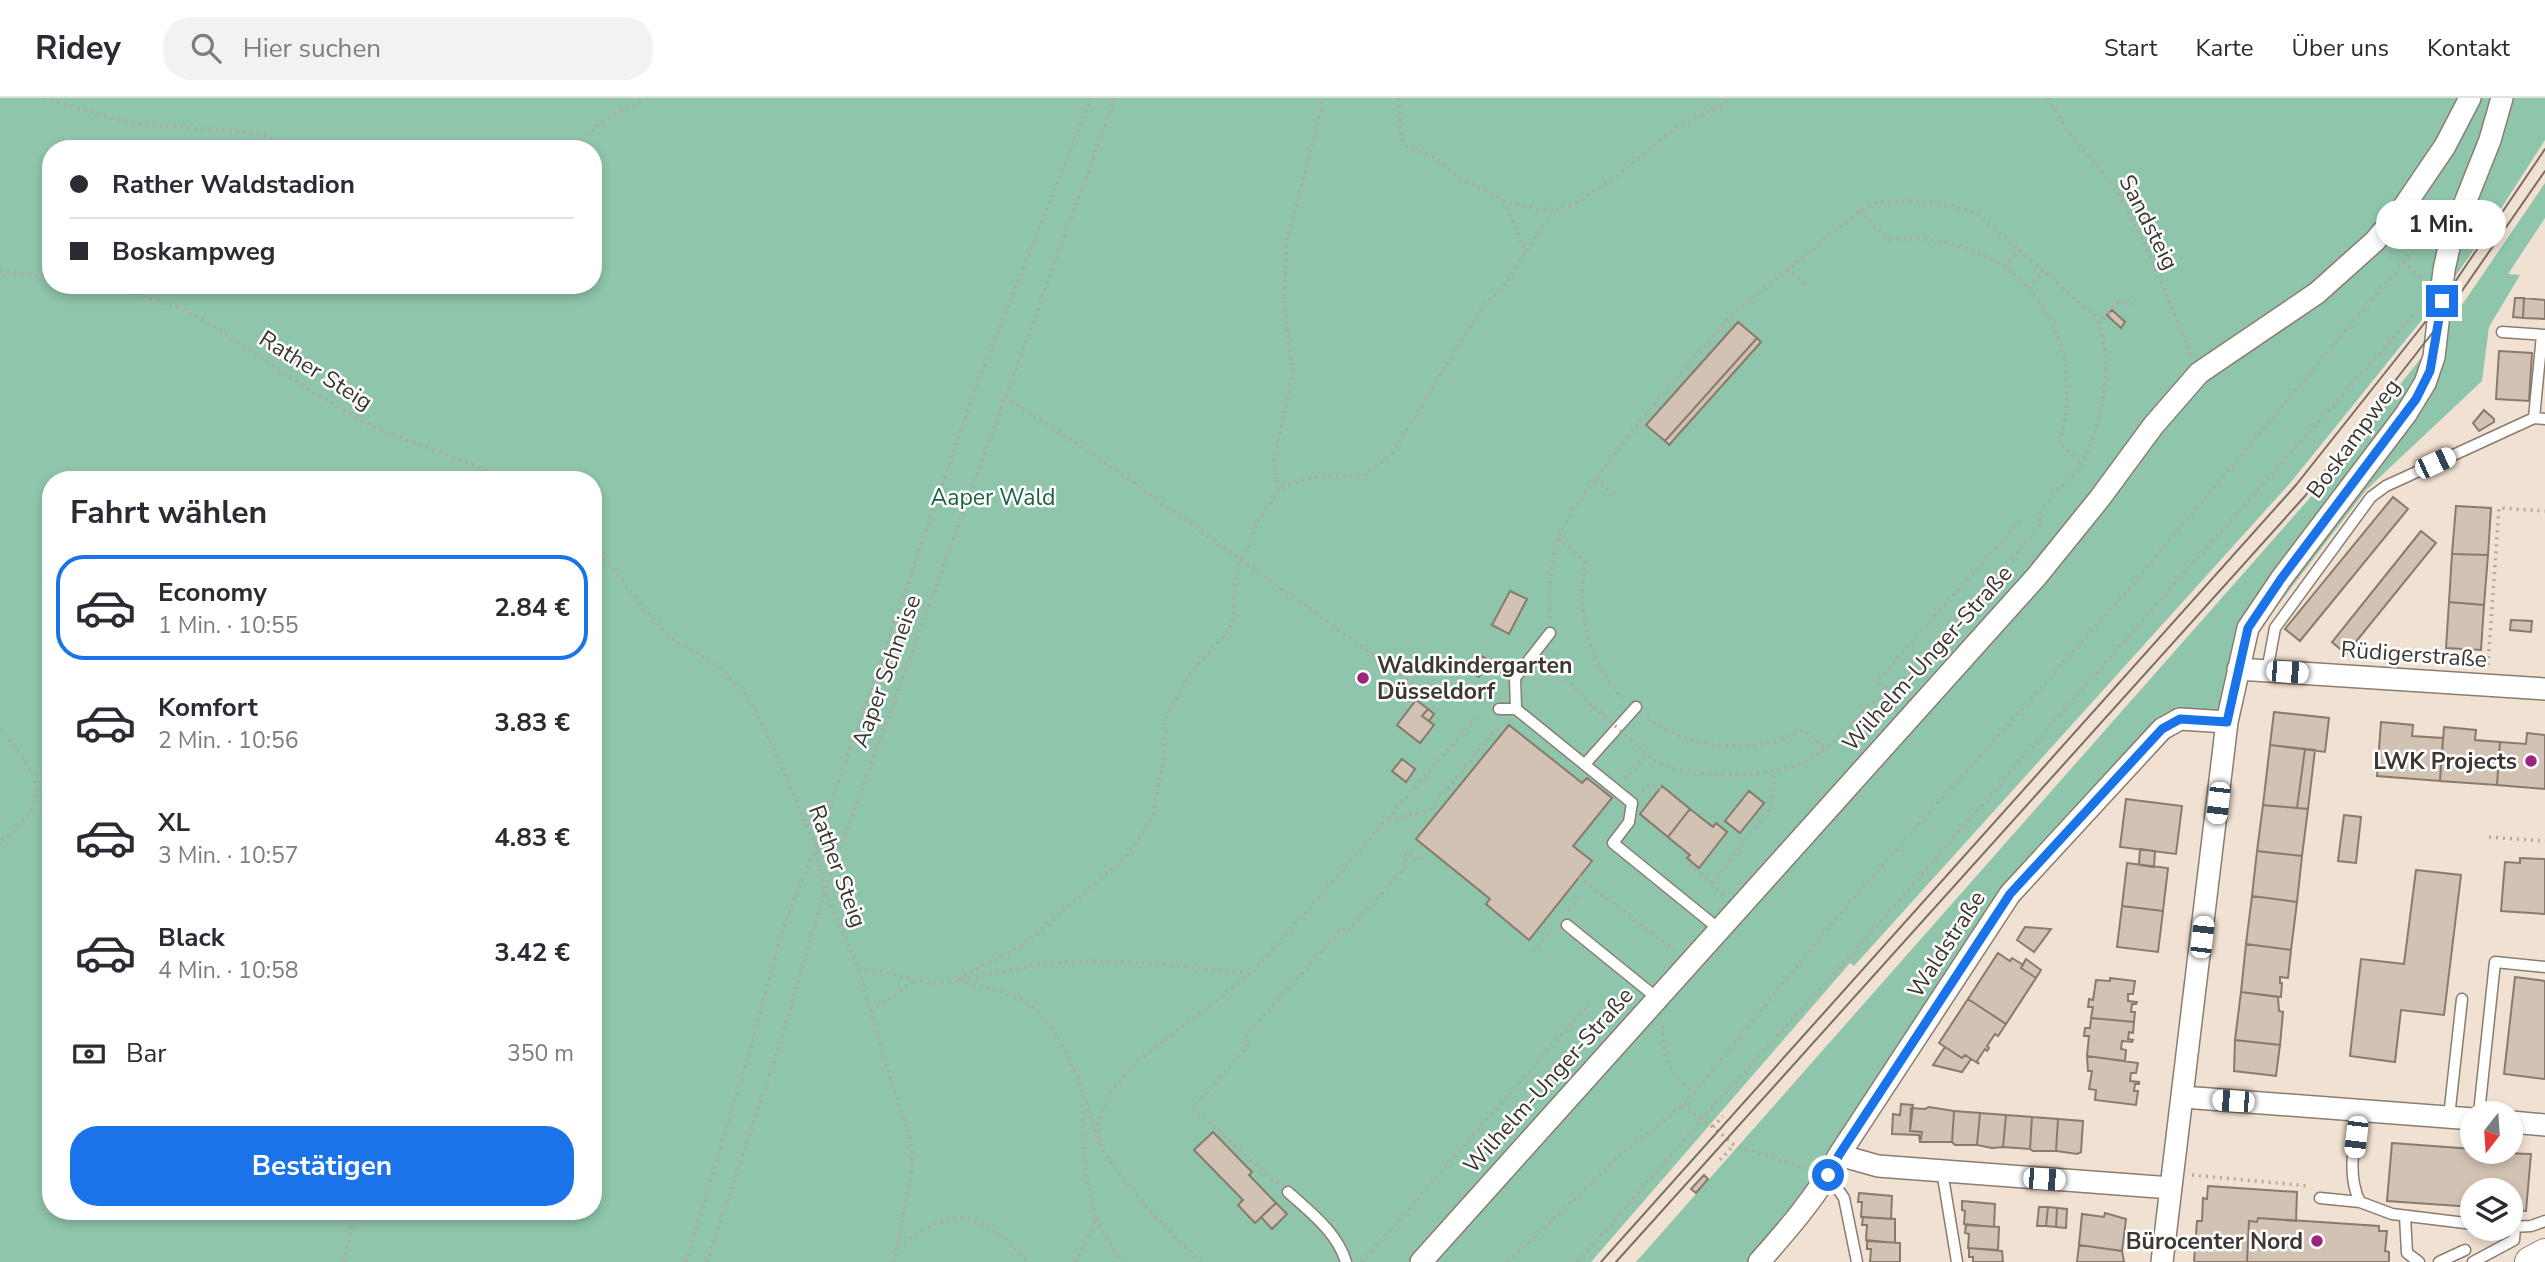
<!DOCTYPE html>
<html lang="de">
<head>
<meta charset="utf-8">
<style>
	:root { --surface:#fff; --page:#f2f2f3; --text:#2b2b33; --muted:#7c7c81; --line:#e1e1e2; --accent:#1a73e8 }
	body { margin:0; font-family:"Nunito Sans",sans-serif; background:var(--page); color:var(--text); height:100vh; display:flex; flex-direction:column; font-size:26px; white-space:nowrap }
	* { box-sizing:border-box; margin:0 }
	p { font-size:23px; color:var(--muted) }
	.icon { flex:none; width:38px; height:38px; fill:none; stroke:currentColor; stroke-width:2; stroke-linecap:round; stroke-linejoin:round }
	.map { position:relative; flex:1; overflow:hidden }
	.drawer { position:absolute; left:42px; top:373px; width:560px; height:749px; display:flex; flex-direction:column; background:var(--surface); border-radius:28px; box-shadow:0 4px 10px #0003 }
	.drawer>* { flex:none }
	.hud { position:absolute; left:42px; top:42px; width:560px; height:154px; border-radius:28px; box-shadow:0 4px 10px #0003; display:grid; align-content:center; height:154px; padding:0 28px; background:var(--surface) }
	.needle { width:46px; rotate:197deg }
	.tools { position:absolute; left:2460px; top:1003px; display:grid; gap:14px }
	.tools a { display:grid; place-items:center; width:63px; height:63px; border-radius:50%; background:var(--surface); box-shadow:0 4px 10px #0003; font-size:35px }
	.end { position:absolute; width:32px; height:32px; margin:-16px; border:9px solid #1a73e8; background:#fff; box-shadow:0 0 0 4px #fff }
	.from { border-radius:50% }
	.bubble { position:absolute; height:49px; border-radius:24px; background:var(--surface); box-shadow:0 4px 10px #0003; font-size:23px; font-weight:700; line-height:49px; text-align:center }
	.car { position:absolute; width:21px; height:42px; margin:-21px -10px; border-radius:9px; box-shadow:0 0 5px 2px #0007; background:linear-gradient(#fff 24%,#345 0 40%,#fff 0 76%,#345 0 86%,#fff 0) }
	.hud b { display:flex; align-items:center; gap:24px; height:66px; font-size:26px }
	.hud b+b { border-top:2px solid var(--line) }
	.hud i { width:18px; height:18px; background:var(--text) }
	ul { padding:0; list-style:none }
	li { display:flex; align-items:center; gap:21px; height:105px; margin:0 14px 10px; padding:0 14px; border:4px solid transparent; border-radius:28px }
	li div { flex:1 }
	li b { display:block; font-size:26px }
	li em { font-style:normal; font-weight:700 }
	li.selected { border-color:var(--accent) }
	li>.icon { width:63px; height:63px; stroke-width:1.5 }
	h2 { padding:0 28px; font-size:32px; line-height:84px }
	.pay { display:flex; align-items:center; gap:18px; height:77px; padding:0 28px; font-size:26px }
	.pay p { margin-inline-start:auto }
	.action { display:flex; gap:14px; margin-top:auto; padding:14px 28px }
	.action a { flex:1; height:80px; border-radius:28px; background:var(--accent); color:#fff; font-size:28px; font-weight:700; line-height:80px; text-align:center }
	header { display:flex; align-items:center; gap:42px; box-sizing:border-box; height:98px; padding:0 35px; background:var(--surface); border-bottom:2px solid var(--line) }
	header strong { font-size:33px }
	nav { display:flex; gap:38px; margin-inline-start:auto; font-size:24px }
	.search { width:490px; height:63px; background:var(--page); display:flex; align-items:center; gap:18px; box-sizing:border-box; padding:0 24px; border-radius:28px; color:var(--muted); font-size:26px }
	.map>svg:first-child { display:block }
	.green { fill:#8fc5aa; fill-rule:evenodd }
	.building { fill:#d2c2b3; stroke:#897a6c; stroke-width:2 }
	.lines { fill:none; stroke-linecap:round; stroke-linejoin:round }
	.lane-casing { stroke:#8b7c6e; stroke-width:13 }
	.street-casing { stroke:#8b7c6e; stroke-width:24 }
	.secondary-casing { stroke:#8b7c6e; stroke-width:32 }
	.path { stroke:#b4a79b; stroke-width:3.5; stroke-dasharray:2 5; stroke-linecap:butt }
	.lane { stroke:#fff; stroke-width:10 }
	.street { stroke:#fff; stroke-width:21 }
	.secondary { stroke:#fff; stroke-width:30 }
	.tram { stroke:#786e65; stroke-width:2 }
	.path-bridge { stroke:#b4a79b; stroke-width:3.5; stroke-dasharray:2 5; stroke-linecap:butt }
	.route { stroke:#1a73e8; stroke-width:9 }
	.poi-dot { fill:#9c247c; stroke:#fff; stroke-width:2.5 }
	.labels { text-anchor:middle; stroke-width:5; stroke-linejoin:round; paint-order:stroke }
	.street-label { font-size:23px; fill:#3e3731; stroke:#fff }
	.park-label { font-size:23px; fill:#1c6145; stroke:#fff }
	.poi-label { font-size:23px; font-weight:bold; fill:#3e3731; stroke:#fff; text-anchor:end }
</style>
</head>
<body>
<header>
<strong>Ridey</strong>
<div class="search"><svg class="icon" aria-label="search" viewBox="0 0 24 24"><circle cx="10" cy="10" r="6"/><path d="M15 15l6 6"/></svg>Hier suchen</div>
<nav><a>Start</a><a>Karte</a><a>Über uns</a><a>Kontakt</a></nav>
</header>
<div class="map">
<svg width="2545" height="1164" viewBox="0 0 2545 1164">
	<rect width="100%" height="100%" fill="#f1e1d2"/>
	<path class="green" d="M0 0H2545V42L2480 143 2442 197 2291 384 1854 868 1850 865 1591 1164H0ZM51 51H593V187H51ZM51 382H593V1113H51Z
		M2545 85V120L2508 176 2520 177 2489 229 2482 283 2366 392 2255 537 2219 616 2180 619 2016 784 1836 1053 1752 1164H1636L2309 401 2453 220Z"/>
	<path class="building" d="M2515 200H2524L2523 220 2513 219Z
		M2524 200 2545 202V221L2523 220Z
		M2112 212 2125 224 2121 230 2107 217Z
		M1738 224 1757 240 1665 343 1646 327Z
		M1757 240 1761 244 1669 347 1665 343Z
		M2499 253 2532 255 2529 303 2496 301Z
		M2484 312 2494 321V324L2479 333 2473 325Z
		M2393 399 2408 411 2300 543 2285 531Z
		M2456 408 2491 410 2488 457 2452 456Z
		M2421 433 2436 445 2346 556 2332 544Z
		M2452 456 2488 457 2484 507 2449 504Z
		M1510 493 1527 501 1509 536 1492 527Z
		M2449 504 2484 507 2481 552 2446 550Z
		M2511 522 2532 523 2531 534 2510 532Z
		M1482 558 1490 563 1479 579 1471 574Z
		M1416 602 1428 611 1422 618 1434 627 1420 645 1397 627Z
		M1428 611 1434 616 1429 623 1422 618Z
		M2274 614 2329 620 2325 654 2270 647Z
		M2381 624 2413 627 2412 638 2443 640 2440 683 2377 678Z
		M1509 627 1582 685 1587 680 1612 700 1573 748 1592 763 1529 842 1486 806 1490 801 1416 741Z
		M2444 629 2476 632 2475 642 2500 644 2497 687 2440 683Z
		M2527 635 2545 637V691L2497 687 2500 644 2526 646Z
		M2270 647 2305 651 2297 710 2263 707Z
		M2305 651 2315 652 2308 711 2297 710Z
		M1402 661 1415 671 1406 684 1392 673Z
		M1662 688 1690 711 1668 739 1640 716Z
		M1749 693 1764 705 1740 735 1725 723Z
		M2126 701 2182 708 2176 756 2120 749Z
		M2263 707 2308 711 2302 758 2257 753Z
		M1690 711 1713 729 1716 725 1727 734 1699 770 1687 760 1690 757 1668 739Z
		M2344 717 2361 719 2356 765 2338 763Z
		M2140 751 2155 753 2154 769 2139 767Z
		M2257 753 2302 758 2297 804 2252 798Z
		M2520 760 2545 761V816L2501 813 2505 764 2520 765Z
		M2127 765 2168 770 2163 813 2122 808Z
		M2416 772 2461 777 2444 917 2401 912 2395 964 2350 958 2361 861 2404 866Z
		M2252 798 2297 804 2291 852 2246 846Z
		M2122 808 2163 813 2158 854 2117 849Z
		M2025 829 2051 831 2034 854 2017 842Z
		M2246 846 2291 852 2288 880 2280 879V885H2282L2281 899 2241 894Z
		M1998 855 2010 863 2012 860 2023 867 2021 870 2036 880 2006 926 1968 901Z
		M2026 861 2041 872 2036 880 2021 870Z
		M2515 879 2545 883V981L2504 976Z
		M2110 880 2135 883 2133 896H2128V903L2137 904 2136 906H2132L2131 914H2135L2134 924 2091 920 2093 909H2088L2089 901 2093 902 2096 882 2110 883Z
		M2241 894 2278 899 2279 913 2283 914 2280 947 2235 942Z
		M1968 901 2006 926 1998 938 1995 936 1987 948 1989 950 1987 953 1985 951 1977 963 1979 966 1965 957 1962 960 1939 945Z
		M2091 920 2134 924 2133 935 2129 934 2128 941 2133 942 2132 944 2122 943 2121 951 2126 952 2125 963 2087 958 2089 938H2084L2085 930H2090Z
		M2235 942 2280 947 2276 978 2234 973Z
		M1945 949 1962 960 1965 957 1971 961 1962 974 1933 967Z
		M2087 958 2138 965 2136 975H2131L2130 983 2139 984V986H2135L2134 993H2138L2136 1007 2095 1002 2096 992 2089 991 2092 973H2088Z
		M1901 1006 1913 1007 1910 1033 1922 1034 1920 1044 1919 1037 1892 1036 1893 1016 1900 1017Z
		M1929 1009 1954 1013 1952 1044H1920L1922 1034 1910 1033 1911 1010 1925 1011Z
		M1954 1013 1980 1015 1977 1047H1955L1952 1044Z
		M1980 1015 2006 1017 2003 1049 1992 1050 1977 1047Z
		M2006 1017 2032 1019 2030 1051 2003 1049Z
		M2032 1019 2058 1021 2056 1053H2033L2030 1051Z
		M2058 1021 2083 1023 2081 1054 2077 1056 2056 1053Z
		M1213 1034 1252 1074 1249 1077 1276 1105 1255 1125 1238 1107 1243 1102 1194 1052Z
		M2392 1045 2473 1051V1054L2531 1056 2526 1113 2511 1112V1092H2473V1109L2387 1103Z
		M1704 1077 1708 1081 1696 1095 1691 1091Z
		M2208 1088 2297 1094 2296 1123 2258 1120 2257 1124 2249 1123 2247 1164H2194L2197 1123H2202L2203 1100 2207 1101Z
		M1859 1095 1892 1098 1891 1121 1861 1119 1862 1104H1858Z
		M1962 1103 1995 1106 1994 1129 1964 1126 1965 1113 1962 1112Z
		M1276 1105 1287 1116 1272 1131 1261 1119Z
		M2039 1109H2048L2046 1128H2037Z
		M2048 1109 2057 1110 2056 1129 2046 1128Z
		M2057 1110 2067 1111 2066 1130 2056 1129Z
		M2105 1115 2126 1121 2122 1153 2079 1147 2082 1116 2104 1119Z
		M1863 1119 1895 1121V1145L1866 1142 1867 1127H1862Z
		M2258 1120 2379 1128V1133H2387L2385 1153 2389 1154V1164H2247L2249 1123 2257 1124Z
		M1966 1127 1999 1129 1998 1152 1968 1150 1969 1136 1965 1135Z
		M1867 1143 1900 1145V1164H1870L1871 1151H1867Z
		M2079 1147 2122 1153 2124 1164H2077Z
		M1969 1150 2002 1153 2003 1164H1973V1159H1969Z"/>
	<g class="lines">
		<defs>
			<path id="lane" d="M2502 234 2545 237
				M2534 320 2542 237
				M2267 573 2275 530 2371 399 2386 388 2534 320 2545 321
				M1499 611H1516L1632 705 1629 724 1613 745 1719 831
				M1516 611 1515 580 1550 535
				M1585 666 1636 609
				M1567 827 1657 900
				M2359 1013C2355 1043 2346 1076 2360 1104
				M2479 1015 2495 864 2545 869
				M2449 1019 2462 901
				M1942 1073 1957 1164
				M1828 1077 1844 1100 1857 1164
				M1288 1094C1310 1114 1337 1134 1346 1164
				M2320 1100 2360 1104 2392 1116 2473 1126
				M2405 1118 2407 1155 2419 1164
				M2511 1129 2531 1128 2545 1123
				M2439 1164 2465 1152
				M2473 1164 2514 1142 2515 1129"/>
			<path id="street" d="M2238 571 2545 591
				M2183 999 2473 1021
				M2511 1024 2545 1027
				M1839 1057 1878 1068 2171 1090
				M1421 1164 2037 478 2100 400 2153 328 2199 275 2317 195 2375 143 2403 110 2445 48 2470 0
				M1759 1164C1789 1130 1818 1097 1839 1057L2010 796 2162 631 2180 621 2227 624
				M2162 1164 2227 624 2248 530 2281 481 2406 316 2425 285 2434 259 2444 172 2451 140 2490 42 2502 0"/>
			<path id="secondary" d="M2530 1164 2545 1156"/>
		</defs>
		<use href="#lane" class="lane-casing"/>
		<use href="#street" class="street-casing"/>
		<use href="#secondary" class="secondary-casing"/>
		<path class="path" d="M44 0C77 10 110 21 144 26 196 33 251 26 299 51
			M1399 0 1401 40 1407 48 1434 59 1457 78 1504 103 1536 111 1558 110
			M2048 0 2069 35 2115 89 2147 151 2191 256
			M570 51 607 20 646 0
			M1504 103 1526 155
			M1859 113 1889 142C2009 129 2095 229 2059 345L2081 365
			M2404 164 2421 180
			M2005 169 2020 152
			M1787 171 1805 186
			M0 174 51 178
			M103 187 181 210 212 227 314 295 377 331 514 382
			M2028 189 2043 173
			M2099 226 2117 204 2136 206
			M1005 299 1092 355 1434 600 1488 602
			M1596 381 1616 398
			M1278 391 1274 362 1293 274 1284 205 1286 148 1324 0
			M1558 440 1585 464C1577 512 1587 564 1623 600
			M593 453 601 456 648 515 672 540 722 571 743 593 754 609 772 647 816 749 825 792 859 872 885 964 909 1036 912 1054V1074L894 1164
			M1549 520V490L1554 456 1558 440 1573 411 1641 322 1730 219 1859 113 1876 105 1911 103 1949 107 1978 116 2095 218C2117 259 2102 334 2078 371 2070 381 2042 408 2040 417 2039 421 2040 424 2040 428L1883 604 1870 605C1853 624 1837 644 1815 658 1776 682 1703 681 1661 666 1653 663 1646 655 1640 650
			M1555 555 1567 582 1594 609
			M2488 567 2499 410 2545 413
			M1891 595 1877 583 2021 422
			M1647 621C1696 653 1752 657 1805 632L1825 651
			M0 631C41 678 54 702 0 745
			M1625 681 1647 656
			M1643 693 1650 685 1661 690
			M1389 722 1429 713 1500 626
			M2489 739 2545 743
			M1690 767 1724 796
			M1579 779 1674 852
			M1712 785 1771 709 1774 673
			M1569 812 1578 800
			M1534 854 1552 831
			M859 872 880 873 928 885H946L1041 866 1094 863 1157 866 1252 875 1476 620
			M958 881 1022 848 1126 759 1141 738 1153 716 1157 694 1163 667 1166 619 1191 575 1229 533 1234 515 1233 499 1240 463 1250 446 1257 424 1271 405 1278 391 1311 379 1363 378 1392 355 1484 207 1500 193 1548 121 1560 110 1576 105 1618 77 1674 31 1716 10 1730 0
			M960 882C979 888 1006 893 1022 902 1068 929 1084 1001 1100 1048
			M871 913 915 883
			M1663 928C1662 960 1669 974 1694 995
			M1682 1008 1713 1029 1734 1047 1806 1071
			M1713 1029 1723 1018
			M1720 1062 1734 1047
			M2192 1077 2309 1088
			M1278 1086 1193 1010 1249 947 1243 941 1342 830 1347 834 1406 768 1404 758 1408 754 1418 763 1422 759
			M1096 1121 1121 1164
			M898 1148C915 1138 934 1123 953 1120 978 1116 1014 1145 1028 1164
			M344 1164 355 1113
			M686 1164 755 935 782 832 816 749 976 289 1091 0
			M707 1164 781 942 825 792 1115 0
			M1076 1164 1096 1121 1085 1071 1082 1001
			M1201 1164 1155 1118 1118 1074 1101 1050 1098 1025 1110 995 1134 966 1252 875
			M1362 1164 1590 904
			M1508 1164 1624 1054 1682 1008 1694 995 1841 814 2127 493 2420 144 2431 139
			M1578 1164 1702 1021 1878 827 2129 537 2417 213"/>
		<use href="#lane" class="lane"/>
		<use href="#street" class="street"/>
		<use href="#secondary" class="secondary"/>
		<path class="tram" d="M1601 1164 2296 387 2442 203 2545 51
			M1616 1164 2305 398 2437 229 2545 73"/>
		<path class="path-bridge" d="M1594 609 1640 650"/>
	</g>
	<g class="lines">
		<path class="route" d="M1828 1077 1839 1057 2010 796 2162 631 2180 621 2227 624 2248 530 2281 481 2416 301 2430 273 2442 203"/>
	</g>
	<g class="poi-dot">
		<circle cx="1363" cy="580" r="7"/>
		<circle cx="2531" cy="663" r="7"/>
		<circle cx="2317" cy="1143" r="7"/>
	</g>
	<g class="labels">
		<g class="street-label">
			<text transform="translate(2149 124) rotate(63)" y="8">Sandsteig</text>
			<text transform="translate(316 272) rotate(32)" y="8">Rather Steig</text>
			<text transform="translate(2353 340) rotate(-54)" y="8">Boskampweg</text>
			<text transform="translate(2414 556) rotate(4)" y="8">Rüdigerstraße</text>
			<text transform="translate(1927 560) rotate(-48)" y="8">Wilhelm-Unger-Straße</text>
			<text transform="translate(886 573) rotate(-70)" y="8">Aaper Schneise</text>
			<text transform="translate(838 768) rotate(70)" y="8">Rather Steig</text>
			<text transform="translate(1946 846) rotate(-57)" y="8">Waldstraße</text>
			<text transform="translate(1548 982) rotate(-48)" y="8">Wilhelm-Unger-Straße</text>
		</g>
		<g class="park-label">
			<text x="993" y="407">Aaper Wald</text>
		</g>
		<g class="poi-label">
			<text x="1377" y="575" text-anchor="start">Waldkindergarten<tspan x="1377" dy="26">Düsseldorf</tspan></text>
			<text x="2517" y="671">LWK Projects</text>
			<text x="2303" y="1151">Bürocenter Nord</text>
		</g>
	</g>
</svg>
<div class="tools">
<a><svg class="needle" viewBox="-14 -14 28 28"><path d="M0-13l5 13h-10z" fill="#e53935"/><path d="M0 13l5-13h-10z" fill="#7c7c81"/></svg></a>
<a><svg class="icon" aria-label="layers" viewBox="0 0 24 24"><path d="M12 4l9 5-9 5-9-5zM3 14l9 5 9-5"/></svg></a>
</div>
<i class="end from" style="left:1828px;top:1077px"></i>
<i class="end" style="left:2442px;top:203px"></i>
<div class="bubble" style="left:2376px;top:102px;width:130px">1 Min.</div>
<i class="car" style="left:2435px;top:365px;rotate:65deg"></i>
<i class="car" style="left:2287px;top:574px;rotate:94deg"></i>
<i class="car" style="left:2218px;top:705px;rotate:187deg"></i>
<i class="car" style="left:2202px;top:839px;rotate:7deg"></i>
<i class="car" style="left:2233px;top:1003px;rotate:274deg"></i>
<i class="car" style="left:2356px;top:1039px;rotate:187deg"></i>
<i class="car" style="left:2044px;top:1081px;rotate:94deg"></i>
<div class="hud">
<b><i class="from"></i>Rather Waldstadion</b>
<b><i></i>Boskampweg</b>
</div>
<section class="drawer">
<h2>Fahrt wählen</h2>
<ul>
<li class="selected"><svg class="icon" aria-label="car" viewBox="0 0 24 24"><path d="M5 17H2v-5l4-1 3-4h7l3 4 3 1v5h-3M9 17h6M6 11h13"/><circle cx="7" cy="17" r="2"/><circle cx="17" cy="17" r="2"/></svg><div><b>Economy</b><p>1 Min. · 10:55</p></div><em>2.84 €</em></li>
<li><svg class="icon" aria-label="car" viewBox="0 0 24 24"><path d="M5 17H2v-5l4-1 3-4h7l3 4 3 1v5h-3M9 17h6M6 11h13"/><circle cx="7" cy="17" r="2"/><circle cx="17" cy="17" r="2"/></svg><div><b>Komfort</b><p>2 Min. · 10:56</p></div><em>3.83 €</em></li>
<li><svg class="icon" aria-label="car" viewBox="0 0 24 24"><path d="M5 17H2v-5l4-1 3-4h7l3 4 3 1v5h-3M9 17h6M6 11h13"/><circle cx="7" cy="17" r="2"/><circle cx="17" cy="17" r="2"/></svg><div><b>XL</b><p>3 Min. · 10:57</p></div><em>4.83 €</em></li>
<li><svg class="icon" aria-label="car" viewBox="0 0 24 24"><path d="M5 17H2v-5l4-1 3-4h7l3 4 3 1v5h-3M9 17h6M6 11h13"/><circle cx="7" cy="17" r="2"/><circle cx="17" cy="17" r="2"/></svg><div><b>Black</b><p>4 Min. · 10:58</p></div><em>3.42 €</em></li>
</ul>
<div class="pay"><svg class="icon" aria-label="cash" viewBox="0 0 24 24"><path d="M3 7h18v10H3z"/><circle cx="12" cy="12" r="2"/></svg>Bar<p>350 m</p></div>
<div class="action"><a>Bestätigen</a></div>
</section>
</div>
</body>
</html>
